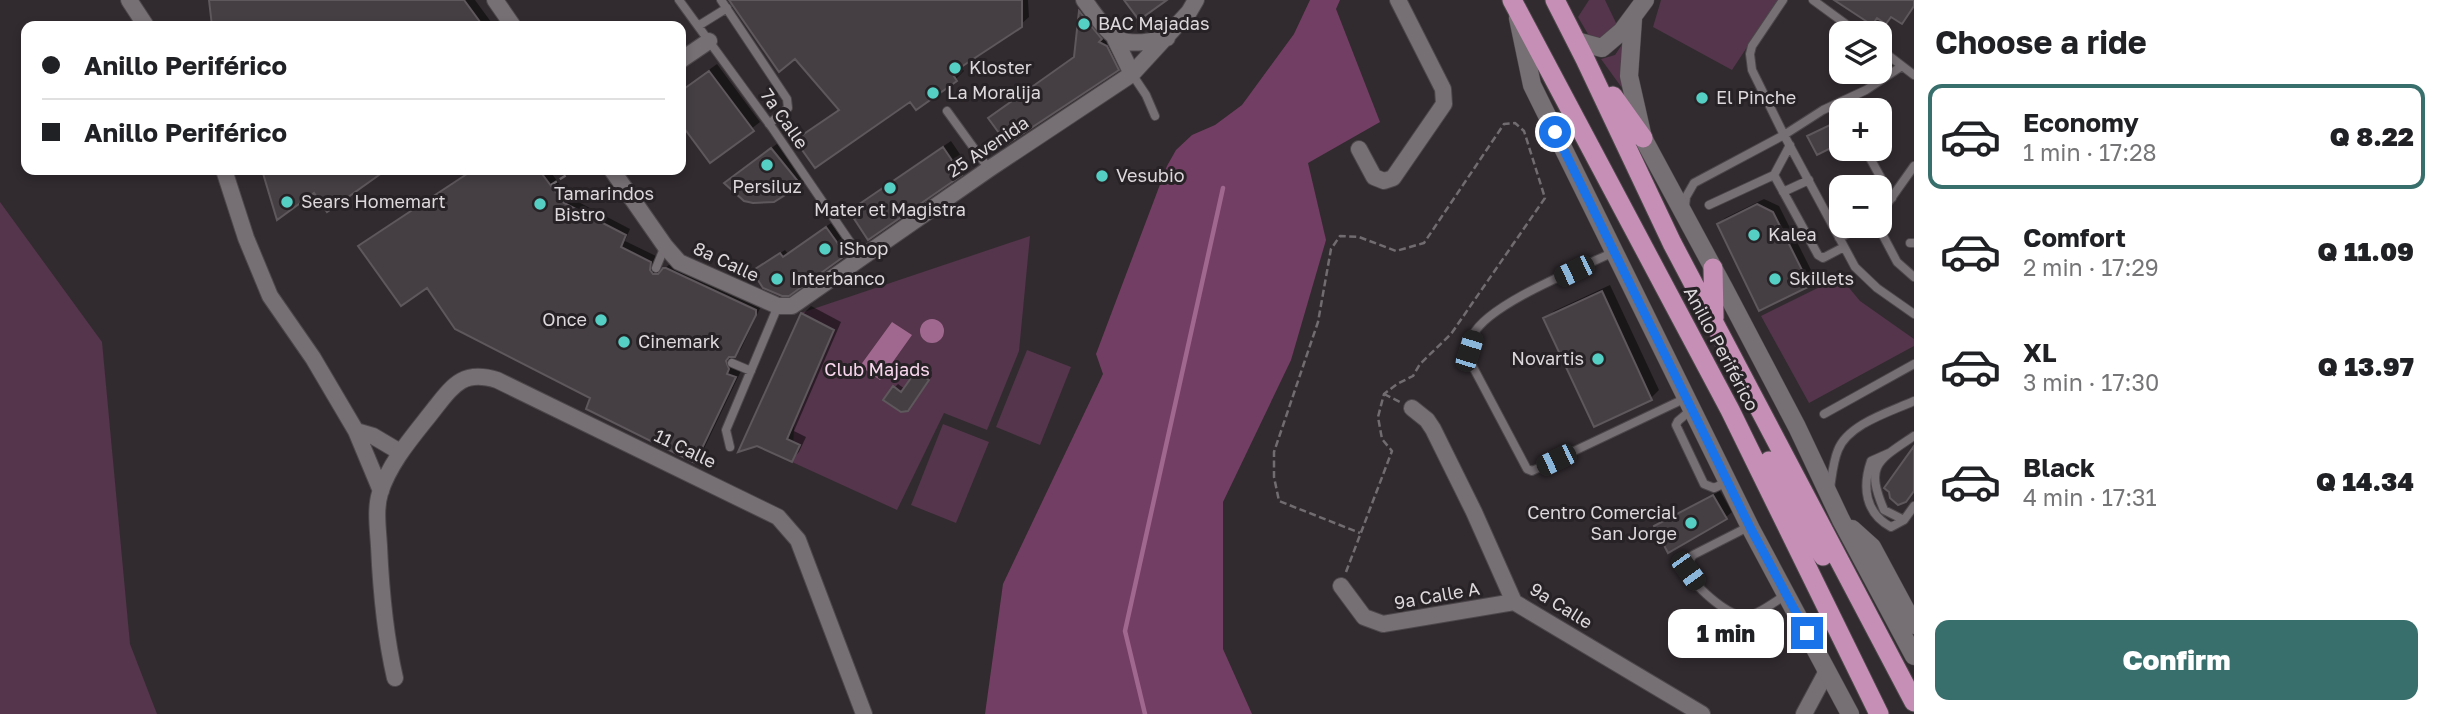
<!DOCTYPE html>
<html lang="en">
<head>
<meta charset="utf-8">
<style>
	:root { --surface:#fff; --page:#f2f2f2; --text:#202124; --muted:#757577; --line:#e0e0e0; --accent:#386f6c }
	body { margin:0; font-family:"Golos Text",sans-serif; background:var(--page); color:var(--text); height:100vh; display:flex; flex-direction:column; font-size:26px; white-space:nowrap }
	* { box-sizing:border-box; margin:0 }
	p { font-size:23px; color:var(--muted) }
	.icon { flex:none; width:38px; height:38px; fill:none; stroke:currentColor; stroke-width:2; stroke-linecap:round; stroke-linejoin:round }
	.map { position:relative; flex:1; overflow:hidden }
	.drawer { display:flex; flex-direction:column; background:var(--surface); width:525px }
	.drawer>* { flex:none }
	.hud { position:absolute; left:21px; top:21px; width:665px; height:154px; border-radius:14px; box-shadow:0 4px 10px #0003; display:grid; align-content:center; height:154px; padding:0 21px; background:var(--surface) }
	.fabs { position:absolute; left:1829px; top:21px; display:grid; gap:14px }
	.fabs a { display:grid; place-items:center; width:63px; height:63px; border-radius:14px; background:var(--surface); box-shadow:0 4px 10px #0003; font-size:35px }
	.end { position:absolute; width:32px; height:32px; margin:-16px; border:9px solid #1a73e8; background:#fff; box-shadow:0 0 0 4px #fff }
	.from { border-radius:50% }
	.bubble { position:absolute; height:49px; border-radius:14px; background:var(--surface); box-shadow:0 4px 10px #0003; font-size:23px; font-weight:800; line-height:49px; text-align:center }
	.car { position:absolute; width:21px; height:42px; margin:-21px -10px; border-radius:9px; box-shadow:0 0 5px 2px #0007; background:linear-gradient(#222 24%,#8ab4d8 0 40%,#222 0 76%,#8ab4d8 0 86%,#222 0) }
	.hud b { display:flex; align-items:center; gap:24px; height:66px; font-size:26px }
	.hud b+b { border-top:2px solid var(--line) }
	.hud i { width:18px; height:18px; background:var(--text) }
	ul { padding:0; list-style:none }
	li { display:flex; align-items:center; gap:21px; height:105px; margin:0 14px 10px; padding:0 7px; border:4px solid transparent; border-radius:14px }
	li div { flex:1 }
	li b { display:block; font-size:26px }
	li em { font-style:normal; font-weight:800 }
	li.on { border-color:var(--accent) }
	li>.icon { width:63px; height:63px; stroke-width:1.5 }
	h2 { padding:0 21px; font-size:32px; line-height:84px }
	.button { display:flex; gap:14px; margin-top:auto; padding:14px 21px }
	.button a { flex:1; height:80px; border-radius:14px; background:var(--accent); color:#fff; font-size:28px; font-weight:800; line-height:80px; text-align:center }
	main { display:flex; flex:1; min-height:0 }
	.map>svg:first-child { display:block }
	.green { fill:#54354b }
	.forest { fill:#733e64 }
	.water { fill:#a0688f }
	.shadow { fill:#0007 }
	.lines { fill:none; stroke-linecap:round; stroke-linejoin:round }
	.stream { stroke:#a0688f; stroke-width:4.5 }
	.building { fill:#453f43; stroke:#5e575c; stroke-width:2 }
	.service-casing { stroke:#4c474a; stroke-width:10 }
	.minor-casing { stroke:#4c474a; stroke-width:18 }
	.tertiary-casing { stroke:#4c474a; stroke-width:19 }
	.trunk-casing { stroke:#4c474a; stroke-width:21 }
	.path { stroke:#716c6f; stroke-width:2.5; stroke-dasharray:7 3.5; stroke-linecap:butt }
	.service { stroke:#766f74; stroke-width:8 }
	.minor { stroke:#766f74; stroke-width:16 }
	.tertiary { stroke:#766f74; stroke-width:18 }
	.trunk { stroke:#c68fb6; stroke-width:19 }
	.route { stroke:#1a73e8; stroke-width:9 }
	.poi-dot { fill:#55cec4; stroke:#272225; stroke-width:2.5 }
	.labels { text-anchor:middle; stroke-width:6; stroke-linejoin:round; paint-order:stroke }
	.poi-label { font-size:18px; fill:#dcd8db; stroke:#272225; text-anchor:start }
	.street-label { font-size:18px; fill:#dcd8db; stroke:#272225 }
	.park-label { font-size:18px; fill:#f9d7ee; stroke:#272225 }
</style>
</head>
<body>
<main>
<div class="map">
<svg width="1914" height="714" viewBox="0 0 1914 714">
	<rect width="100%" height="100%" fill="#312b2f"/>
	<path class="green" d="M1589 0H1605L1617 25 1609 39 1592 41 1578 17Z
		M1661 0H1778L1732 70 1653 27Z
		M1629 34 1622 88 1601 59 1615 55Z
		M0 202 102 342 130 644 157 714H0Z
		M1030 236 1019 351 987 430 944 413 897 510 792 462 801 313Z
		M1840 277 1860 301 1914 339V346L1809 403 1761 316Z
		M1027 350 1071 367 1040 445 996 427Z
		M943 424 989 442 956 523 911 505Z"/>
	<path class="forest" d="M1310 0H1340L1336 9 1380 122 1308 163 1326 240 1291 360 1223 502V649L1252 714H985L1003 584 1103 374 1096 354 1167 166 1176 150 1192 135 1215 125 1242 105 1294 34Z"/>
	<path class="water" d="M920 331a12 12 0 1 1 24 0a12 12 0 1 1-24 0Z
		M892 322 912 335 880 380 860 366Z"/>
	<path class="shadow" d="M210 0H475L494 26H214Z
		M731 0H1028L1029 17 1020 25 960 66 964 71 956 79 916 107 910 99 798 140 840 109 795 56Z
		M1088 5 1125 61 1117 69 990 118 1076 55 1081 12Z
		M717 64 760 122 710 161 681 121V90Z
		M1836 121 1841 130V141L1818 153 1809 137Z
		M951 141 968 166 961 174 851 211 859 203Z
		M778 143 805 178 800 183 774 200 732 178Z
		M263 170H383L328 209 315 191 278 217Z
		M472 170H549L569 197 630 229 625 241 656 256 655 263 659 268 664 269 671 263 762 304 741 349 735 355H731L734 362 732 368 741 371 701 455 695 461 593 397 427 286 367 241Z
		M1764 199 1779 206 1815 278 1809 284 1760 308 1719 224 1725 218Z
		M831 223 850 249 788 294 759 267 785 250 788 254Z
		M1610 285 1659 390 1651 398 1546 319 1554 311Z
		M811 306 841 322 794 431 806 437 799 452 791 460 757 444 803 314Z
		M921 368 932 376 912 405 894 388 898 384 905 389Z
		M1720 491 1732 512 1726 517 1657 527 1662 521Z"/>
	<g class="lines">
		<path class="stream" d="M1145 714 1125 631 1223 188"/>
	</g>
	<path class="building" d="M209 0H464L483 26H212Z
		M729 0H1022V27L952 73 957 81 916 110 910 102 815 168 795 140 839 110 795 59 779 72Z
		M1124 0H1167L1139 20Z
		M1834 0H1914V6L1902 24 1891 17 1886 24 1877 18 1872 25Z
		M1079 11 1102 39 1099 42 1107 46 1119 70 1007 144 988 118 1074 57Z
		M709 71 754 131 710 163 681 124V91Z
		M1832 124 1841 143 1817 155 1807 136Z
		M943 147 962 175 868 240 849 211Z
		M771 148 801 185 774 202 753 203 744 201 724 183Z
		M262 170H386L327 212 314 193 277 220Z
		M473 170H539L564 203 626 235 621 247 651 262 650 270 653 274H658L663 268H666L756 310V315L735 357H729L726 361 729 369 727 374 736 377 695 463 586 409 590 398 455 329 427 288 401 306 358 246Z
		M1757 204 1773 212 1810 286 1759 311 1717 224Z
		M826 227 846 255 789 296H782L763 288 752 271 780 253 783 257Z
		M1602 291 1652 400 1594 427 1543 318Z
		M801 313 834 330 787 439 800 445 792 462 757 446 738 452Z
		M916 371 929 380 908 411 901 412 883 400 893 386 901 392Z
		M1914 446V491L1906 502 1898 505 1890 498 1889 492 1884 488Z
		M1713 495 1727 519 1668 553 1654 526Z"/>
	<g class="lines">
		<defs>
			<path id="service" d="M679 0 773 129 861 258
				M721 0 787 99 788 108 769 124
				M1783 0 1752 46 1750 54 1752 70 1784 135 1855 267 1877 288 1914 314
				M1813 0 1858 33
				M698 26 727 8
				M1880 49 1914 75
				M1132 74 1146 95 1155 116
				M947 111 989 169
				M1865 149 1892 198
				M1774 175 1818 255 1823 258 1844 247
				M1783 192 1809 180
				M1709 205 1774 175 1790 145
				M1685 206 1686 197 1694 183 1784 135 1823 110 1866 90 1902 66
				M1880 214 1914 166
				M1878 226 1897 262 1914 277
				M1839 238 1863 226
				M1910 243H1914
				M1614 252C1580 268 1488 304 1473 335 1468 347 1470 356 1473 367L1527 469 1532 471 1686 398
				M656 268 665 246
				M732 363 751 371
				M1692 409 1678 421 1676 425 1704 484 1714 488 1727 482
				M1824 414 1914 364
				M730 447 726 430 778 306
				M1889 453 1871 461C1862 487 1865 513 1891 527L1904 520 1914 506
				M1830 488C1832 476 1833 462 1838 450 1848 424 1890 412 1914 401
				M1904 520 1884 510C1865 465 1877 461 1914 436
				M1750 526 1693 555C1690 559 1687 565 1688 570 1693 586 1725 613 1742 616 1755 618 1775 601 1786 595"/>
			<path id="minor" d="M129 0 146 26
				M495 0 513 26
				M1084 0C1113 39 1116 50 1167 38
				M1115 39 1132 74
				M681 60 709 41
				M1359 149 1374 177 1384 181 1393 178 1444 104 1443 89 1398 0
				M224 170 246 238 270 296 313 358 356 431 381 491
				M612 170 665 246 679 262 778 306H792L989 169 1132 74 1189 12 1196 0
				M1412 408 1427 420 1433 429 1474 512 1514 602 1702 714
				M356 431 373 436 400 452
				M1341 586 1364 617 1383 624 1514 602
				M395 678C385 635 381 591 379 546 378 529 375 509 380 493 390 461 415 434 435 408 454 384 464 370 497 380L778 517 798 540 864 714
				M1804 714 1827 671"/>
			<path id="tertiary" d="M1518 18 1532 85 1751 529 1850 714
				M1633 19 1629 76 1643 138 1724 288 1797 427 1841 520 1914 656
				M1576 41 1602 48 1622 31 1645 0
				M1852 529 1872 547 1914 625"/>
			<path id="trunk" d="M1512 0 1730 410 1879 714
				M1555 0 1585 59 1672 243 1914 702
				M1613 96 1643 138
				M1713 268 1714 318
				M1769 461 1823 556"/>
		</defs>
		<use href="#service" class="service-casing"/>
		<use href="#minor" class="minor-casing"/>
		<use href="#tertiary" class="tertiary-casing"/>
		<use href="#trunk" class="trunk-casing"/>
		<path class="path" d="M551 185 574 170
			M1384 394 1400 402
			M1346 572 1392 451 1382 439 1378 417 1384 394 1397 384 1413 376 1420 364 1451 334 1545 198 1524 131 1515 123 1504 124 1424 243 1396 251 1359 237 1340 236 1331 249 1318 322 1274 452V477L1279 501 1360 533"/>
		<use href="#service" class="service"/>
		<use href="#minor" class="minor"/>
		<use href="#tertiary" class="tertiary"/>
		<use href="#trunk" class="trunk"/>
	</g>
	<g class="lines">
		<path class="route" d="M1555 132 1751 529 1807 633"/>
	</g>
	<g class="poi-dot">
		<circle cx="1084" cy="24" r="7"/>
		<circle cx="955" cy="68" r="7"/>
		<circle cx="933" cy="93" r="7"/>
		<circle cx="1702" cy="98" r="7"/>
		<circle cx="767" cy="165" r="7"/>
		<circle cx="1102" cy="176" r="7"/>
		<circle cx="890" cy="188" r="7"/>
		<circle cx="287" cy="202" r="7"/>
		<circle cx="540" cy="204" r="7"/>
		<circle cx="1754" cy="235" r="7"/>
		<circle cx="825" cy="249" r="7"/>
		<circle cx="777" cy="279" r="7"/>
		<circle cx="1775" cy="279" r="7"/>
		<circle cx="601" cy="320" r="7"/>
		<circle cx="624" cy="342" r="7"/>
		<circle cx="1598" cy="359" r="7"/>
		<circle cx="1691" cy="523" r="7"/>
	</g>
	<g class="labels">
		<g class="poi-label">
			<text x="1098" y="30">BAC Majadas</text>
			<text x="969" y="74">Kloster</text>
			<text x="947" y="99">La Moralija</text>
			<text x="1716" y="104">El Pinche</text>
			<text x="1116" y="182">Vesubio</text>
			<text x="767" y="193" text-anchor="middle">Persiluz</text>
			<text x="554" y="200">Tamarindos<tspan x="554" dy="21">Bistro</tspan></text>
			<text x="301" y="208">Sears Homemart</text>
			<text x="890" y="216" text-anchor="middle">Mater et Magistra</text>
			<text x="1768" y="241">Kalea</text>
			<text x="839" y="255">iShop</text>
			<text x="791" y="285">Interbanco</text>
			<text x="1789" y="285">Skillets</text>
			<text x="587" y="326" text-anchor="end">Once</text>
			<text x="638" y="348">Cinemark</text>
			<text x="1584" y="365" text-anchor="end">Novartis</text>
			<text x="1677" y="519" text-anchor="end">Centro Comercial<tspan x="1677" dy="21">San Jorge</tspan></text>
		</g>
		<g class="street-label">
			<text transform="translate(784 119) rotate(55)" y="6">7a Calle</text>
			<text transform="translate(988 147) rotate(-34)" y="6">25 Avenida</text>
			<text transform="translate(726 262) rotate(25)" y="6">8a Calle</text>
			<text transform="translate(1721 349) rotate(62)" y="6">Anillo Periférico</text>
			<text transform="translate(685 449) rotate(26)" y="6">11 Calle</text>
			<text transform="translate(1437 596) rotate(-10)" y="6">9a Calle A</text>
			<text transform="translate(1561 606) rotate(32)" y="6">9a Calle</text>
		</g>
		<g class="park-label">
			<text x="877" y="376">Club Majads</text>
		</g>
	</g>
</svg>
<div class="fabs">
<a><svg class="icon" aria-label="layers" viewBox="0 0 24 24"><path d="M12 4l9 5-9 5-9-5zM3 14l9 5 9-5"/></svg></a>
<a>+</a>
<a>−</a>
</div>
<i class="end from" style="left:1555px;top:132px"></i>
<i class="end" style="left:1807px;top:633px"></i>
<div class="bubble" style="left:1668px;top:609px;width:116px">1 min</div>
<i class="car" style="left:1574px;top:271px;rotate:244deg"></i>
<i class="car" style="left:1469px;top:351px;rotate:17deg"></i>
<i class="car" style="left:1556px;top:460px;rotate:244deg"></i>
<i class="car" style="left:1688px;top:571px;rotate:144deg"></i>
<div class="hud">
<b><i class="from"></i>Anillo Periférico</b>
<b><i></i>Anillo Periférico</b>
</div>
</div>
<section class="drawer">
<h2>Choose a ride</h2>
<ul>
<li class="on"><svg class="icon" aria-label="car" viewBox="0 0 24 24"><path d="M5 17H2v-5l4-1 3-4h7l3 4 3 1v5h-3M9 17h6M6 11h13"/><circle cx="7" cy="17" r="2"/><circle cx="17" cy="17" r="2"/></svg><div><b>Economy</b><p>1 min · 17:28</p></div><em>Q 8.22</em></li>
<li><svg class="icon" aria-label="car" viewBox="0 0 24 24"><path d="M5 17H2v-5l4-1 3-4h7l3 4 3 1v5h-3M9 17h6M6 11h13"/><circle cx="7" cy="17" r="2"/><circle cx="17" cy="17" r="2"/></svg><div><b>Comfort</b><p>2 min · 17:29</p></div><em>Q 11.09</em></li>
<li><svg class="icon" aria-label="car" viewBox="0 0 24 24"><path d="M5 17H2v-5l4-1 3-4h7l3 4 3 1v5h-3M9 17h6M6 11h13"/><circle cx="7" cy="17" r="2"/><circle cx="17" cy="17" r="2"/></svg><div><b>XL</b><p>3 min · 17:30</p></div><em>Q 13.97</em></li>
<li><svg class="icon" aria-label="car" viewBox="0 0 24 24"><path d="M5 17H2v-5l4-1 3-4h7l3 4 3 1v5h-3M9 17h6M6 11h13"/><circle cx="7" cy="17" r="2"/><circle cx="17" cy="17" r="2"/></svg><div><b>Black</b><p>4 min · 17:31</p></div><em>Q 14.34</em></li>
</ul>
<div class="button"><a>Confirm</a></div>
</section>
</main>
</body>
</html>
